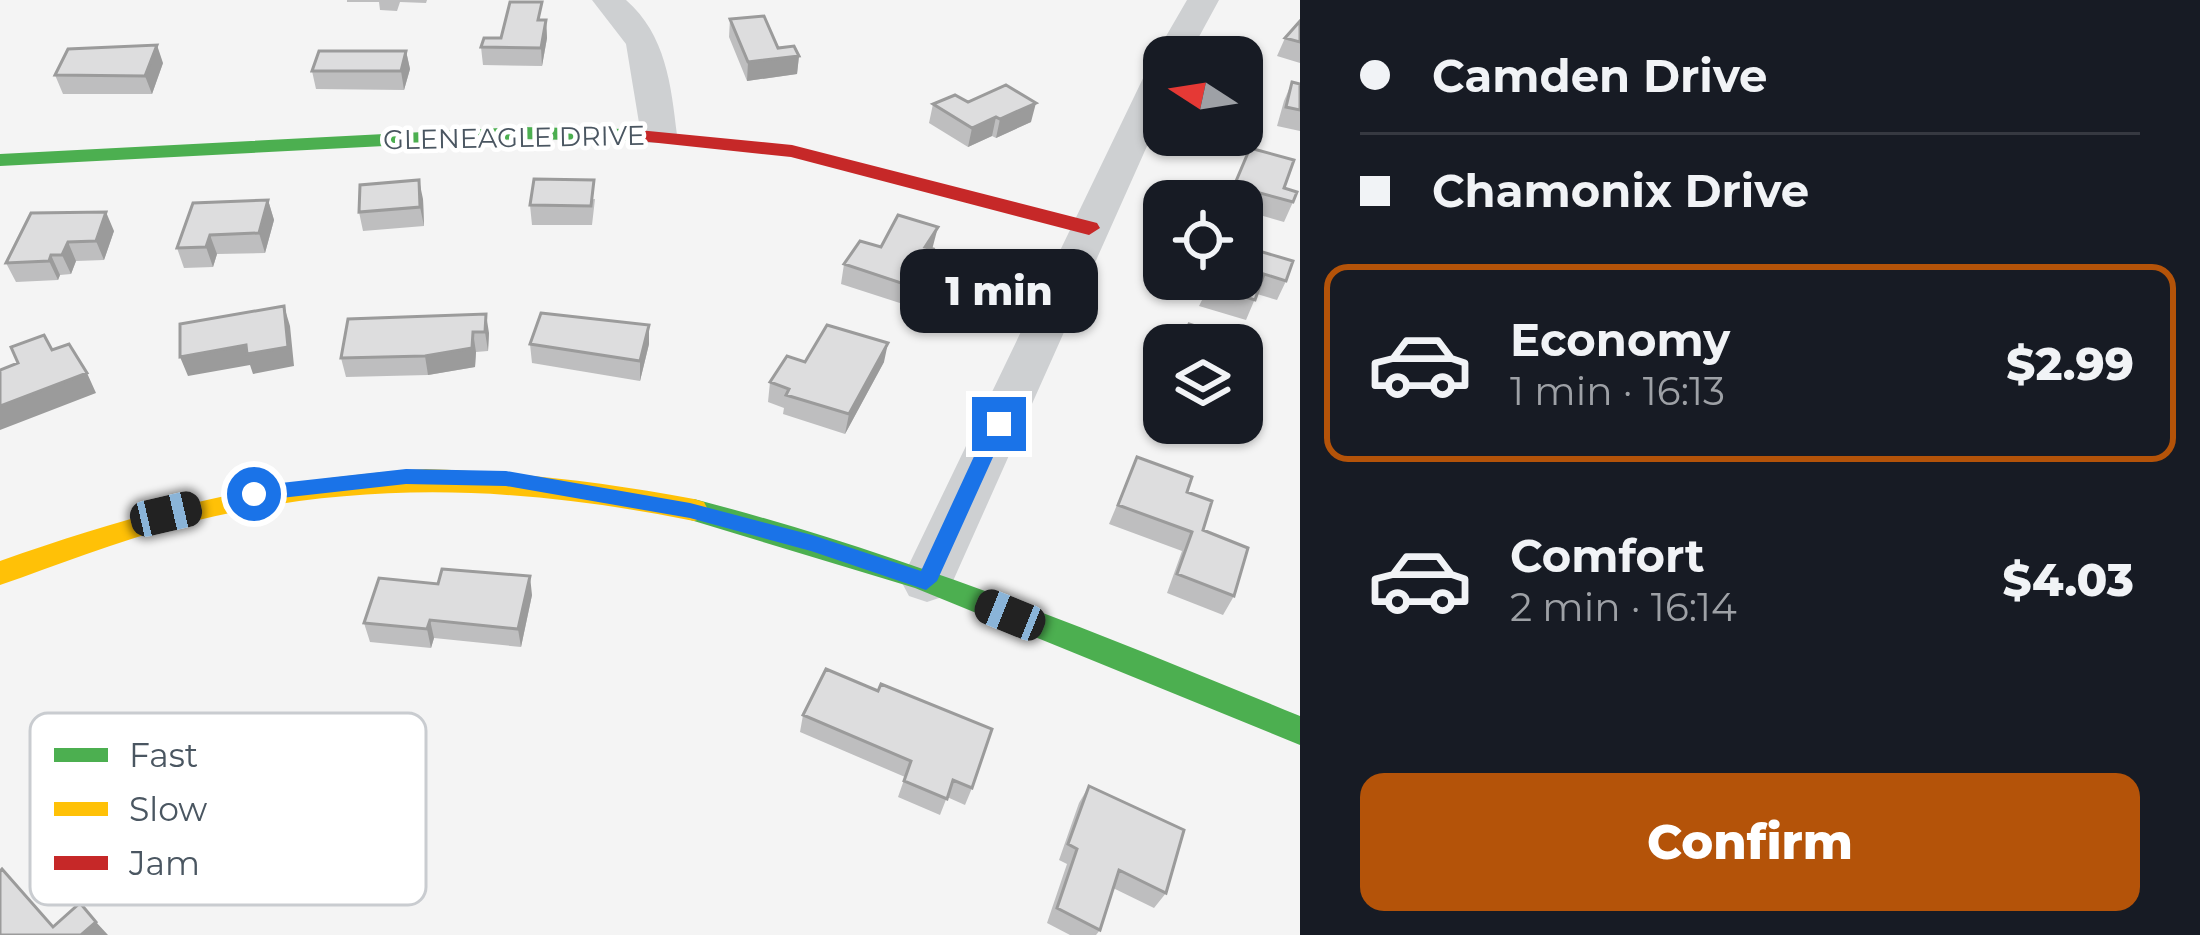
<!DOCTYPE html>
<html lang="en">
<head>
<meta charset="utf-8">
<style>
	:root { --surface:#171b24; --page:#242831; --text:#f1f3f6; --muted:#9ea1a6; --line:#363941; --accent:#b45309 }
	body { margin:0; font-family:Montserrat,sans-serif; background:var(--page); color:var(--text); height:100vh; display:flex; flex-direction:column; font-size:45px; white-space:nowrap }
	* { box-sizing:border-box; margin:0 }
	p { font-size:39px; color:var(--muted) }
	.icon { flex:none; width:66px; height:66px; fill:none; stroke:currentColor; stroke-width:2; stroke-linecap:round; stroke-linejoin:round }
	.map { position:relative; flex:1; overflow:hidden }
	.sheet { display:flex; flex-direction:column; background:var(--surface); width:900px }
	.sheet>* { flex:none }
	.hud { display:grid; align-content:center; height:264px; padding:0 60px; background:var(--surface) }
	.needle { width:78px; rotate:282deg }
	.tools { position:absolute; left:1143px; top:36px; display:grid; gap:24px }
	.tools a { display:grid; place-items:center; width:120px; height:120px; border-radius:24px; background:var(--surface); box-shadow:0 3px 9px #0004; font-size:60px }
	.end { position:absolute; width:54px; height:54px; margin:-27px; border:15px solid #1a73e8; background:#fff; box-shadow:0 0 0 6px #fff }
	.from { border-radius:50% }
	.bubble { position:absolute; height:84px; border-radius:24px; background:var(--surface); box-shadow:0 3px 9px #0004; font-size:39px; font-weight:800; line-height:84px; text-align:center }
	.car { position:absolute; width:36px; height:72px; margin:-36px -18px; border-radius:15px; box-shadow:0 0 9px 3px #0007; background:linear-gradient(#222 24%,#8ab4d8 0 40%,#222 0 76%,#8ab4d8 0 86%,#222 0) }
	.hud b { display:flex; align-items:center; gap:42px; height:114px; font-size:45px }
	.hud b+b { border-top:3px solid var(--line) }
	.hud i { width:30px; height:30px; background:var(--text) }
	ul { padding:0; list-style:none }
	li { display:flex; align-items:center; gap:36px; height:198px; margin:0 24px 18px; padding:0 36px; border:6px solid transparent; border-radius:24px }
	li div { flex:1 }
	li b { display:block; font-size:45px }
	li em { font-style:normal; font-weight:800 }
	li.active { border-color:var(--accent) }
	li>.icon { width:108px; height:108px; stroke-width:1.5 }
	.primary-button { display:flex; gap:24px; margin-top:auto; padding:24px 60px }
	.primary-button a { flex:1; height:138px; border-radius:24px; background:var(--accent); color:#fff; font-size:48px; font-weight:800; line-height:138px; text-align:center }
	main { display:flex; flex:1; min-height:0 }
	.map>svg:first-child { display:block }
	.lines { fill:none; stroke-linecap:round; stroke-linejoin:round }
	.street { fill:#ced0d2; fill-rule:evenodd }
	.fast { fill:#4caf50; fill-rule:evenodd }
	.slow { fill:#ffc107; fill-rule:evenodd }
	.jam { fill:#c62828; fill-rule:evenodd }
	.wall { fill:#bebebf }
	.shaded-wall { fill:#9b9b9b }
	.building { fill:#ddddde; stroke:#9b9b9b; stroke-width:3 }
	.route { fill:#1a73e8 }
	.labels { text-anchor:middle; stroke-width:9; stroke-linejoin:round; paint-order:stroke }
	.far-street-label { font-size:27px; fill:#4a5661; stroke:#fff }
	.key { fill:#fff; stroke:#c9ccd0; stroke-width:3 }
	.key-label { font-size:33px; fill:#4a5661 }
</style>
</head>
<body>
<main>
<div class="map">
<svg width="1300" height="935" viewBox="0 0 1300 935">
	<rect width="100%" height="100%" fill="#f4f4f4"/>
	<g class="lines">
		<path class="street" d="M592 0H626C666 35 671 85 677 135L672 143H646L641 135 626 44Z
			M1187 0H1219L1188 57H1164V108L953 581 945 596 927 602 909 596 901 581 1147 70 1158 62 1154 57Z"/>
		<path class="fast" d="M519 127 628 129 638 135 628 141 519 139 0 166V154Z
			M694 499C903 553 1101 634 1300 716V745L915 588 684 518 680 510 684 502Z"/>
		<path class="slow" d="M426 469C517 472 604 482 694 499L704 502 708 510 704 518 694 521C515 485 353 479 175 526 115 542 58 565 0 585V561C143 510 274 478 426 469Z"/>
		<path class="jam" d="M628 129 792 145 1097 223 1100 228 1089 235 791 157 621 139V131Z"/>
	</g>
	<path class="wall" d="M347 0H427L426 3 400 2 397 11 380 10 379 2H347Z
		M730 19 778 48 799 56 797 74 747 81 729 37Z
		M543 20H546L547 38 542 66 483 65 481 47Z
		M1300 21V63L1277 56 1285 38Z
		M406 51 410 69 404 90 316 89 312 71Z
		M163 63 152 94H63L55 75Z
		M1292 82 1300 84V131L1277 126 1284 101Z
		M968 102 1031 122 996 138 992 136 968 147 929 123 933 104Z
		M1250 148 1293 202 1284 222 1242 210V201H1228Z
		M423 199 424 226 363 231 359 212Z
		M595 199 592 225H532L530 205Z
		M268 200 274 220 265 253 217 254 213 267 184 268 177 248Z
		M31 213 114 231 104 260 76 261 71 274 60 275 58 280 16 282 6 263Z
		M933 246 929 268 906 305 841 284 844 264 881 247Z
		M1242 246 1286 281 1277 300 1257 294 1246 320 1199 306 1204 296 1194 292 1199 279H1242Z
		M348 319 489 333 488 351 476 352 475 367 428 375 346 377 341 358Z
		M530 344H649L640 381 532 363Z
		M805 362H884L845 434 783 414 784 408 768 402 770 382Z
		M1164 383V414L1153 410Z
		M1137 457 1187 492 1203 530 1234 596 1223 615 1167 593 1182 551 1109 524Z
		M532 595 521 647 434 638 431 648 370 642 364 623Z
		M803 715 972 788 965 805 947 797 940 815 898 797 905 777 800 732Z
		M1089 786 1166 893 1154 908 1113 888 1100 930 1096 935H1070L1047 923 1067 864 1059 860 1079 803Z"/>
	<path class="shaded-wall" d="M546 20 547 38 542 66 541 48Z
		M157 45 163 63 152 94 145 76Z
		M406 51 410 69 404 90 401 71Z
		M799 56 797 74 747 81 748 62Z
		M1036 103 1031 122 996 138 1000 119Z
		M996 117 992 136 968 147 972 128Z
		M419 180 423 199 424 226 420 207Z
		M268 200 274 220 265 253 259 233Z
		M106 212 114 231 104 260 96 241Z
		M938 227 933 246 921 266 925 247Z
		M210 235 217 254 213 267 206 247Z
		M68 242 76 261 71 274 62 255Z
		M933 249 929 268 906 305 910 286Z
		M51 255 60 275 58 280 49 261Z
		M284 306 290 326 294 366 253 374 250 365 188 376 180 357 246 345Z
		M486 314 489 333 488 351 485 332Z
		M649 325V344L640 381V361Z
		M473 332 476 352 475 367 428 375 425 356Z
		M888 343 884 362 845 434 849 414Z
		M87 373 96 393 0 430V406Z
		M530 576 532 595 521 647 518 629Z
		M430 620 434 638 431 648 427 629Z
		M96 922 108 935H81Z"/>
	<path class="building" d="M510 2H542L538 20H546L541 48 481 47 484 38H501Z
		M764 16 778 48 794 46 799 56 748 62 730 19Z
		M1300 21V42L1285 38Z
		M157 45 145 76 55 75 68 49Z
		M319 51H406L401 71H312Z
		M1292 82 1300 84V110L1286 107Z
		M1006 85 1036 103 1000 119 996 117 972 128 933 104 955 95 968 102Z
		M1250 148 1294 160 1284 188 1297 192 1293 202 1234 186Z
		M534 179 594 180 591 206 530 205Z
		M419 180 420 207 359 212 360 185Z
		M268 200 259 233 210 235 206 247 177 248 193 203Z
		M106 212 96 241 68 242 62 255H51L49 261 6 263 31 213Z
		M898 215 938 227 925 247 933 249 910 286 844 264 860 241 881 247Z
		M1242 246 1293 261 1286 281 1264 274 1255 300 1208 286 1211 279H1242Z
		M284 306 288 347 247 354 246 345 180 357V324Z
		M541 313 649 325 640 361 530 344Z
		M486 314 485 332H473L472 348 425 356 341 358 348 319Z
		M1189 324 1239 340 1237 345H1180Z
		M827 325 888 343 849 414 786 395 789 389 770 382 787 356 805 362Z
		M44 335 52 350 69 344 87 373 0 406V370L18 363 11 347Z
		M1137 457 1192 477 1187 492 1212 501 1203 530 1248 548 1234 596 1177 574 1192 532 1118 505Z
		M442 569 530 576 518 629 430 620 427 629 364 623 379 578 438 584Z
		M826 669 878 691 881 684 992 729 972 788 953 780 947 799 904 781 911 761 803 715Z
		M1089 786 1184 830 1166 893 1119 870 1100 930 1057 908 1077 849 1068 844Z
		M2 869 53 927 80 903 96 922 81 935H0V871Z"/>
	<path class="route" d="M999 417 1008 424 937 581 926 590 811 551 690 518 506 486 406 484 254 501 244 494 254 486 406 469 506 471 690 503 812 535 921 571 989 424Z"/>
	<g class="labels">
		<g class="far-street-label">
			<text transform="translate(514 138) rotate(-1)" y="9">GLENEAGLE DRIVE</text>
		</g>
	</g>
	<rect x="30" y="713" width="396" height="192" rx="18" class="key"/>
	<rect x="54" y="748" width="54" height="14" fill="#4caf50"/>
	<rect x="54" y="802" width="54" height="14" fill="#ffc107"/>
	<rect x="54" y="856" width="54" height="14" fill="#c62828"/>
	<g class="key-label">
		<text x="129" y="767">Fast</text>
		<text x="129" y="821">Slow</text>
		<text x="129" y="875">Jam</text>
	</g>
</svg>
<div class="tools">
<a><svg class="needle" viewBox="-14 -14 28 28"><path d="M0-13l5 13h-10z" fill="#e53935"/><path d="M0 13l5-13h-10z" fill="#9ea1a6"/></svg></a>
<a><svg class="icon" aria-label="locate" viewBox="0 0 24 24"><circle cx="12" cy="12" r="6"/><path d="M12 2v4M12 18v4M2 12h4M18 12h4"/></svg></a>
<a><svg class="icon" aria-label="layers" viewBox="0 0 24 24"><path d="M12 4l9 5-9 5-9-5zM3 14l9 5 9-5"/></svg></a>
</div>
<i class="end from" style="left:254px;top:494px"></i>
<i class="end" style="left:999px;top:424px"></i>
<div class="bubble" style="left:900px;top:249px;width:198px">1 min</div>
<i class="car" style="left:166px;top:514px;rotate:77deg"></i>
<i class="car" style="left:1010px;top:615px;rotate:292deg"></i>
</div>
<section class="sheet">
<div class="hud">
<b><i class="from"></i>Camden Drive</b>
<b><i></i>Chamonix Drive</b>
</div>
<ul>
<li class="active"><svg class="icon" aria-label="car" viewBox="0 0 24 24"><path d="M5 17H2v-5l4-1 3-4h7l3 4 3 1v5h-3M9 17h6M6 11h13"/><circle cx="7" cy="17" r="2"/><circle cx="17" cy="17" r="2"/></svg><div><b>Economy</b><p>1 min · 16:13</p></div><em>$2.99</em></li>
<li><svg class="icon" aria-label="car" viewBox="0 0 24 24"><path d="M5 17H2v-5l4-1 3-4h7l3 4 3 1v5h-3M9 17h6M6 11h13"/><circle cx="7" cy="17" r="2"/><circle cx="17" cy="17" r="2"/></svg><div><b>Comfort</b><p>2 min · 16:14</p></div><em>$4.03</em></li>
</ul>
<div class="primary-button"><a>Confirm</a></div>
</section>
</main>
</body>
</html>
